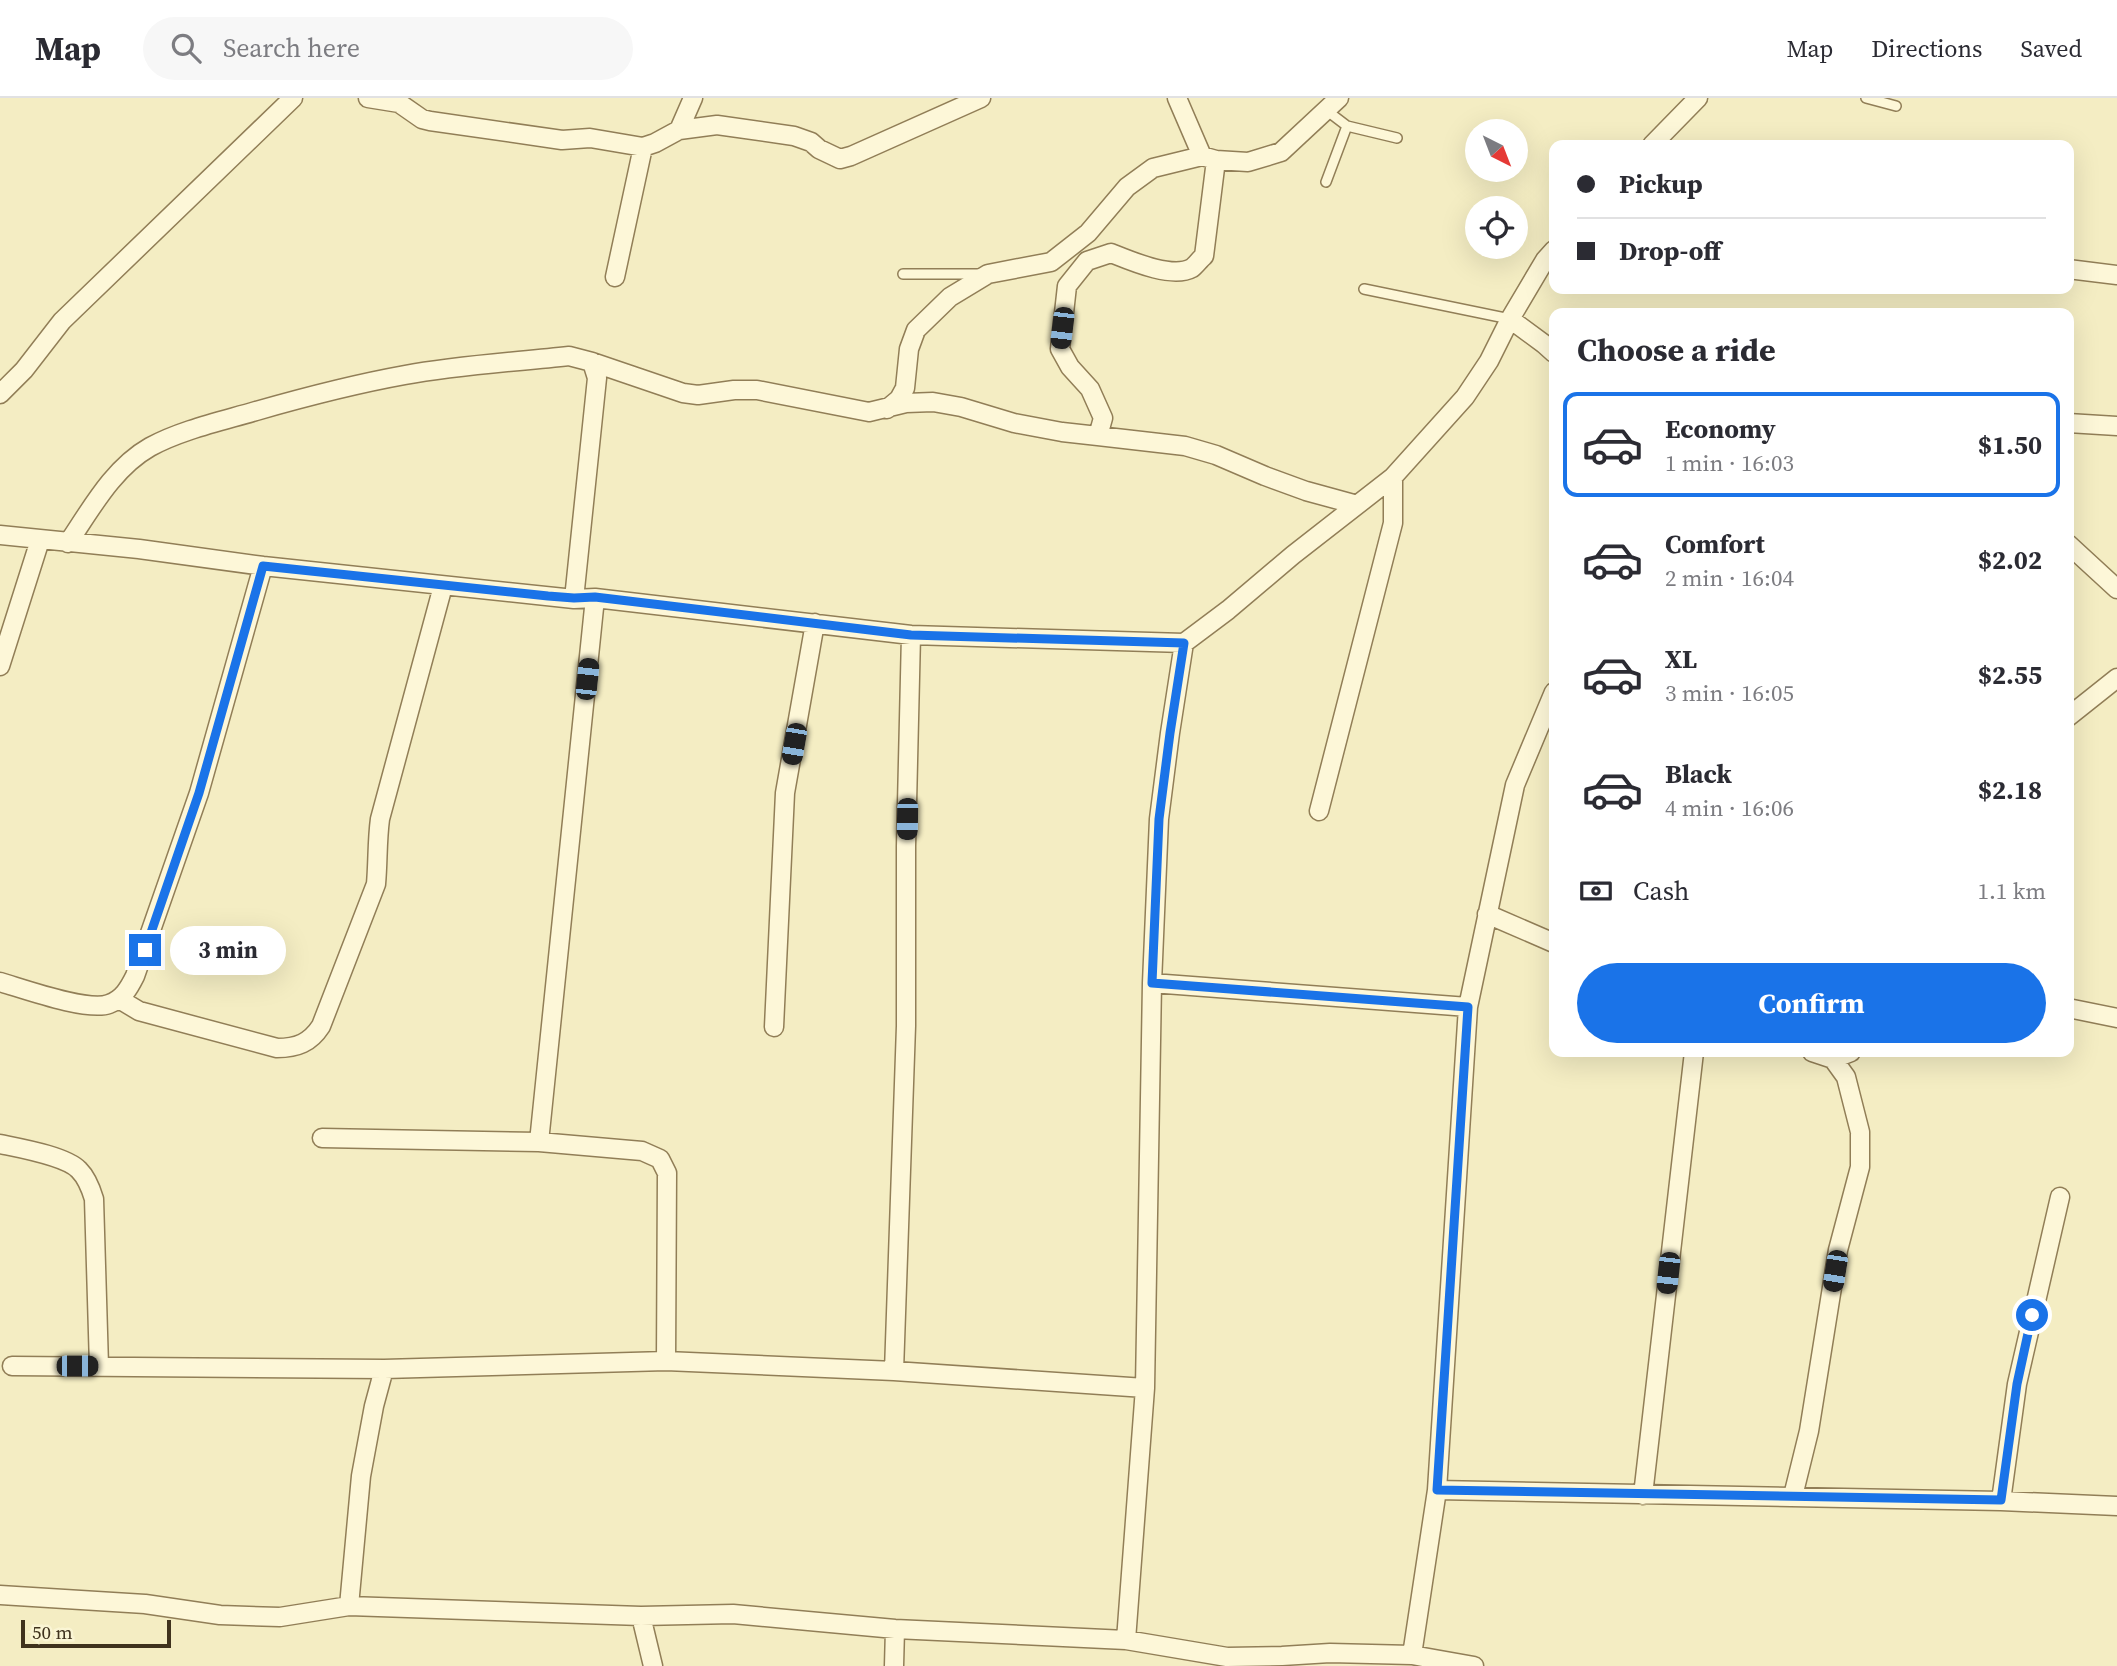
<!DOCTYPE html>
<html lang="en">
<head>
<meta charset="utf-8">
<style>
	:root { --surface:#fff; --page:#f7f7f7; --text:#2b2b33; --muted:#7c7c81; --line:#e1e1e2; --accent:#1a73e8 }
	body { margin:0; font-family:"Source Serif 4",serif; background:var(--page); color:var(--text); height:100vh; display:flex; flex-direction:column; font-size:26px; white-space:nowrap }
	* { box-sizing:border-box; margin:0 }
	p { font-size:23px; color:var(--muted) }
	.icon { flex:none; width:38px; height:38px; fill:none; stroke:currentColor; stroke-width:2; stroke-linecap:round; stroke-linejoin:round }
	.map { position:relative; flex:1; overflow:hidden }
	.sheet { position:absolute; left:1549px; top:210px; width:525px; height:749px; display:flex; flex-direction:column; background:var(--surface); border-radius:14px; box-shadow:0 7px 28px #0002 }
	.sheet>* { flex:none }
	.guide { position:absolute; left:1549px; top:42px; width:525px; height:154px; border-radius:14px; box-shadow:0 7px 28px #0002; display:grid; align-content:center; height:154px; padding:0 28px; background:var(--surface) }
	.needle { width:46px; rotate:138deg }
	.tools { position:absolute; left:1465px; top:21px; display:grid; gap:14px }
	.tools a { display:grid; place-items:center; width:63px; height:63px; border-radius:50%; background:var(--surface); box-shadow:0 7px 28px #0002; font-size:35px }
	.scale { position:absolute; left:21px; bottom:18px; width:150px; box-sizing:border-box; padding-left:7px; border:4px solid #3f321d; border-top:0; font-size:19px; line-height:24px; white-space:nowrap; color:#3f321d; -webkit-text-stroke:5px #faf5d4; paint-order:stroke }
	.end { position:absolute; width:32px; height:32px; margin:-16px; border:9px solid #1a73e8; background:#fff; box-shadow:0 0 0 4px #fff }
	.from { border-radius:50% }
	.bubble { position:absolute; height:49px; border-radius:24px; background:var(--surface); box-shadow:0 7px 28px #0002; font-size:23px; font-weight:700; line-height:49px; text-align:center }
	.car { position:absolute; width:21px; height:42px; margin:-21px -10px; border-radius:9px; box-shadow:0 0 5px 2px #0007; background:linear-gradient(#222 24%,#8ab4d8 0 40%,#222 0 76%,#8ab4d8 0 86%,#222 0) }
	.guide b { display:flex; align-items:center; gap:24px; height:66px; font-size:26px }
	.guide b+b { border-top:2px solid var(--line) }
	.guide i { width:18px; height:18px; background:var(--text) }
	ul { padding:0; list-style:none }
	li { display:flex; align-items:center; gap:21px; height:105px; margin:0 14px 10px; padding:0 14px; border:4px solid transparent; border-radius:14px }
	li div { flex:1 }
	li b { display:block; font-size:26px }
	li em { font-style:normal; font-weight:700 }
	li.on { border-color:var(--accent) }
	li>.icon { width:63px; height:63px; stroke-width:1.5 }
	h2 { padding:0 28px; font-size:32px; line-height:84px }
	.pay { display:flex; align-items:center; gap:18px; height:77px; padding:0 28px; font-size:26px }
	.pay p { margin-inline-start:auto }
	.primary-button { display:flex; gap:14px; margin-top:auto; padding:14px 28px }
	.primary-button a { flex:1; height:80px; border-radius:42px; background:var(--accent); color:#fff; font-size:28px; font-weight:700; line-height:80px; text-align:center }
	header { display:flex; align-items:center; gap:42px; box-sizing:border-box; height:98px; padding:0 35px; background:var(--surface); border-bottom:2px solid var(--line) }
	header strong { font-size:33px }
	nav { display:flex; gap:38px; margin-inline-start:auto; font-size:24px }
	.search { width:490px; height:63px; background:var(--page); display:flex; align-items:center; gap:18px; box-sizing:border-box; padding:0 24px; border-radius:38px; color:var(--muted); font-size:26px }
	.map>svg:first-child { display:block }
	.lines { fill:none; stroke-linecap:round; stroke-linejoin:round }
	.lane-casing { stroke:#917e57; stroke-width:12 }
	.street-casing { stroke:#917e57; stroke-width:21 }
	.lane { stroke:#fdf7d8; stroke-width:9 }
	.street { stroke:#fdf7d8; stroke-width:18 }
	.route { stroke:#1a73e8; stroke-width:9 }
</style>
</head>
<body>
<header>
<strong>Map</strong>
<div class="search"><svg class="icon" aria-label="search" viewBox="0 0 24 24"><circle cx="10" cy="10" r="6"/><path d="M15 15l6 6"/></svg>Search here</div>
<nav><a>Map</a><a>Directions</a><a>Saved</a></nav>
</header>
<div class="map">
<svg width="2117" height="1568" viewBox="0 0 2117 1568">
	<rect width="100%" height="100%" fill="#f4edc3"/>
	<g class="lines">
		<defs>
			<path id="lane" d="M1866 0 1896 8
				M1326 12 1347 28 1397 40
				M1326 84 1347 28
				M903 176H983
				M1364 191 1510 221"/>
			<path id="street" d="M368 0 399 5 422 21 430 23 562 42 590 40 643 49 655 45 679 32 717 27 794 38 811 44 819 51 840 61 851 58 981 0
				M1177 0 1202 58
				M679 32 693 0
				M1652 47 1698 0
				M1216 62 1204 158C1200 161 1196 167 1192 170 1172 181 1131 163 1111 155L1087 163 1067 188 1060 251 1070 269 1090 291 1103 320 1098 338 1185 348 1216 357 1265 378 1306 393 1357 407
				M2068 171 2117 177
				M615 179 643 49
				M1510 221 1544 246 1554 255
				M592 264 683 295 698 297 734 292H757L869 314 906 305 933 304 961 309 1014 325 1062 334 1098 338
				M0 296 24 272 62 223 293 0
				M887 311 899 301 905 290 909 251 916 232 950 199 988 176 1051 164 1088 135 1127 89 1153 70 1202 58 1216 62 1248 64 1281 54 1339 0
				M2068 325 2117 328
				M0 437 139 451 263 468 574 501 595 500 911 537 1184 545 1228 512 1293 457 1393 379 1465 299 1489 263 1510 221 1545 162 1554 152
				M68 445C91 411 113 370 150 349 181 332 222 323 256 313 305 299 355 286 405 277 459 267 515 264 569 258L592 264 597 280 574 501
				M2068 446 2117 491
				M911 537 906 748V928L894 1273 666 1263 384 1271 374 1308 361 1378 349 1508 641 1518 733 1516 895 1531 1126 1542 1227 1559 1282 1558 1330 1555 1412 1557 1474 1568
				M0 568 40 442
				M2068 619 2117 580
				M1319 713 1393 425V379
				M1487 816 1554 845
				M0 884C24 891 88 914 109 906 123 901 129 890 135 878L199 695 263 468
				M1152 885 1468 909
				M119 901 139 913 277 950C297 950 310 945 321 928L376 786C378 764 377 743 380 721L443 488
				M2068 910 2117 920
				M774 929 785 695 815 525
				M1833 961 1851 954
				M322 1040 539 1044 642 1053 660 1061 667 1075 666 1263
				M539 1044 595 500
				M0 1046C19 1050 66 1058 79 1072 87 1080 91 1091 94 1101L99 1268
				M12 1268 384 1271
				M894 1273 1145 1290
				M1437 1392 2001 1403 2117 1408
				M1643 1397 1694 954
				M1793 1398 1809 1333 1838 1152 1860 1069V1034L1846 979 1833 961 1812 954
				M2001 1403 2017 1286 2060 1099
				M0 1497 145 1506 220 1517 280 1519 349 1508
				M641 1518 653 1568
				M1126 1542 1145 1290 1152 885 1159 721 1170 635 1184 545
				M1412 1557 1437 1392 1468 909 1515 687 1554 594
				M894 1568 895 1531"/>
		</defs>
		<use href="#lane" class="lane-casing"/>
		<use href="#street" class="street-casing"/>
		<use href="#lane" class="lane"/>
		<use href="#street" class="street"/>
	</g>
	<g class="lines">
		<path class="route" d="M145 852 199 695 263 468 548 498 574 500 595 499 911 537 1184 545 1170 635 1159 721 1152 885 1468 909 1437 1392 2001 1402 2017 1286 2032 1217"/>
	</g>
</svg>
<div class="tools">
<a><svg class="needle" viewBox="-14 -14 28 28"><path d="M0-13l5 13h-10z" fill="#e53935"/><path d="M0 13l5-13h-10z" fill="#7c7c81"/></svg></a>
<a><svg class="icon" aria-label="locate" viewBox="0 0 24 24"><circle cx="12" cy="12" r="6"/><path d="M12 2v4M12 18v4M2 12h4M18 12h4"/></svg></a>
</div>
<div class="scale">50 m</div>
<i class="end from" style="left:2032px;top:1217px"></i>
<i class="end" style="left:145px;top:852px"></i>
<div class="bubble" style="left:170px;top:828px;width:116px">3 min</div>
<i class="car" style="left:1062px;top:230px;rotate:187deg"></i>
<i class="car" style="left:587px;top:581px;rotate:6deg"></i>
<i class="car" style="left:794px;top:646px;rotate:190deg"></i>
<i class="car" style="left:907px;top:721px;rotate:181deg"></i>
<i class="car" style="left:1835px;top:1173px;rotate:189deg"></i>
<i class="car" style="left:1668px;top:1175px;rotate:186deg"></i>
<i class="car" style="left:77px;top:1268px;rotate:90deg"></i>
<div class="guide">
<b><i class="from"></i>Pickup</b>
<b><i></i>Drop-off</b>
</div>
<section class="sheet">
<h2>Choose a ride</h2>
<ul>
<li class="on"><svg class="icon" aria-label="car" viewBox="0 0 24 24"><path d="M5 17H2v-5l4-1 3-4h7l3 4 3 1v5h-3M9 17h6M6 11h13"/><circle cx="7" cy="17" r="2"/><circle cx="17" cy="17" r="2"/></svg><div><b>Economy</b><p>1 min · 16:03</p></div><em>$1.50</em></li>
<li><svg class="icon" aria-label="car" viewBox="0 0 24 24"><path d="M5 17H2v-5l4-1 3-4h7l3 4 3 1v5h-3M9 17h6M6 11h13"/><circle cx="7" cy="17" r="2"/><circle cx="17" cy="17" r="2"/></svg><div><b>Comfort</b><p>2 min · 16:04</p></div><em>$2.02</em></li>
<li><svg class="icon" aria-label="car" viewBox="0 0 24 24"><path d="M5 17H2v-5l4-1 3-4h7l3 4 3 1v5h-3M9 17h6M6 11h13"/><circle cx="7" cy="17" r="2"/><circle cx="17" cy="17" r="2"/></svg><div><b>XL</b><p>3 min · 16:05</p></div><em>$2.55</em></li>
<li><svg class="icon" aria-label="car" viewBox="0 0 24 24"><path d="M5 17H2v-5l4-1 3-4h7l3 4 3 1v5h-3M9 17h6M6 11h13"/><circle cx="7" cy="17" r="2"/><circle cx="17" cy="17" r="2"/></svg><div><b>Black</b><p>4 min · 16:06</p></div><em>$2.18</em></li>
</ul>
<div class="pay"><svg class="icon" aria-label="cash" viewBox="0 0 24 24"><path d="M3 7h18v10H3z"/><circle cx="12" cy="12" r="2"/></svg>Cash<p>1.1 km</p></div>
<div class="primary-button"><a>Confirm</a></div>
</section>
</div>
</body>
</html>
